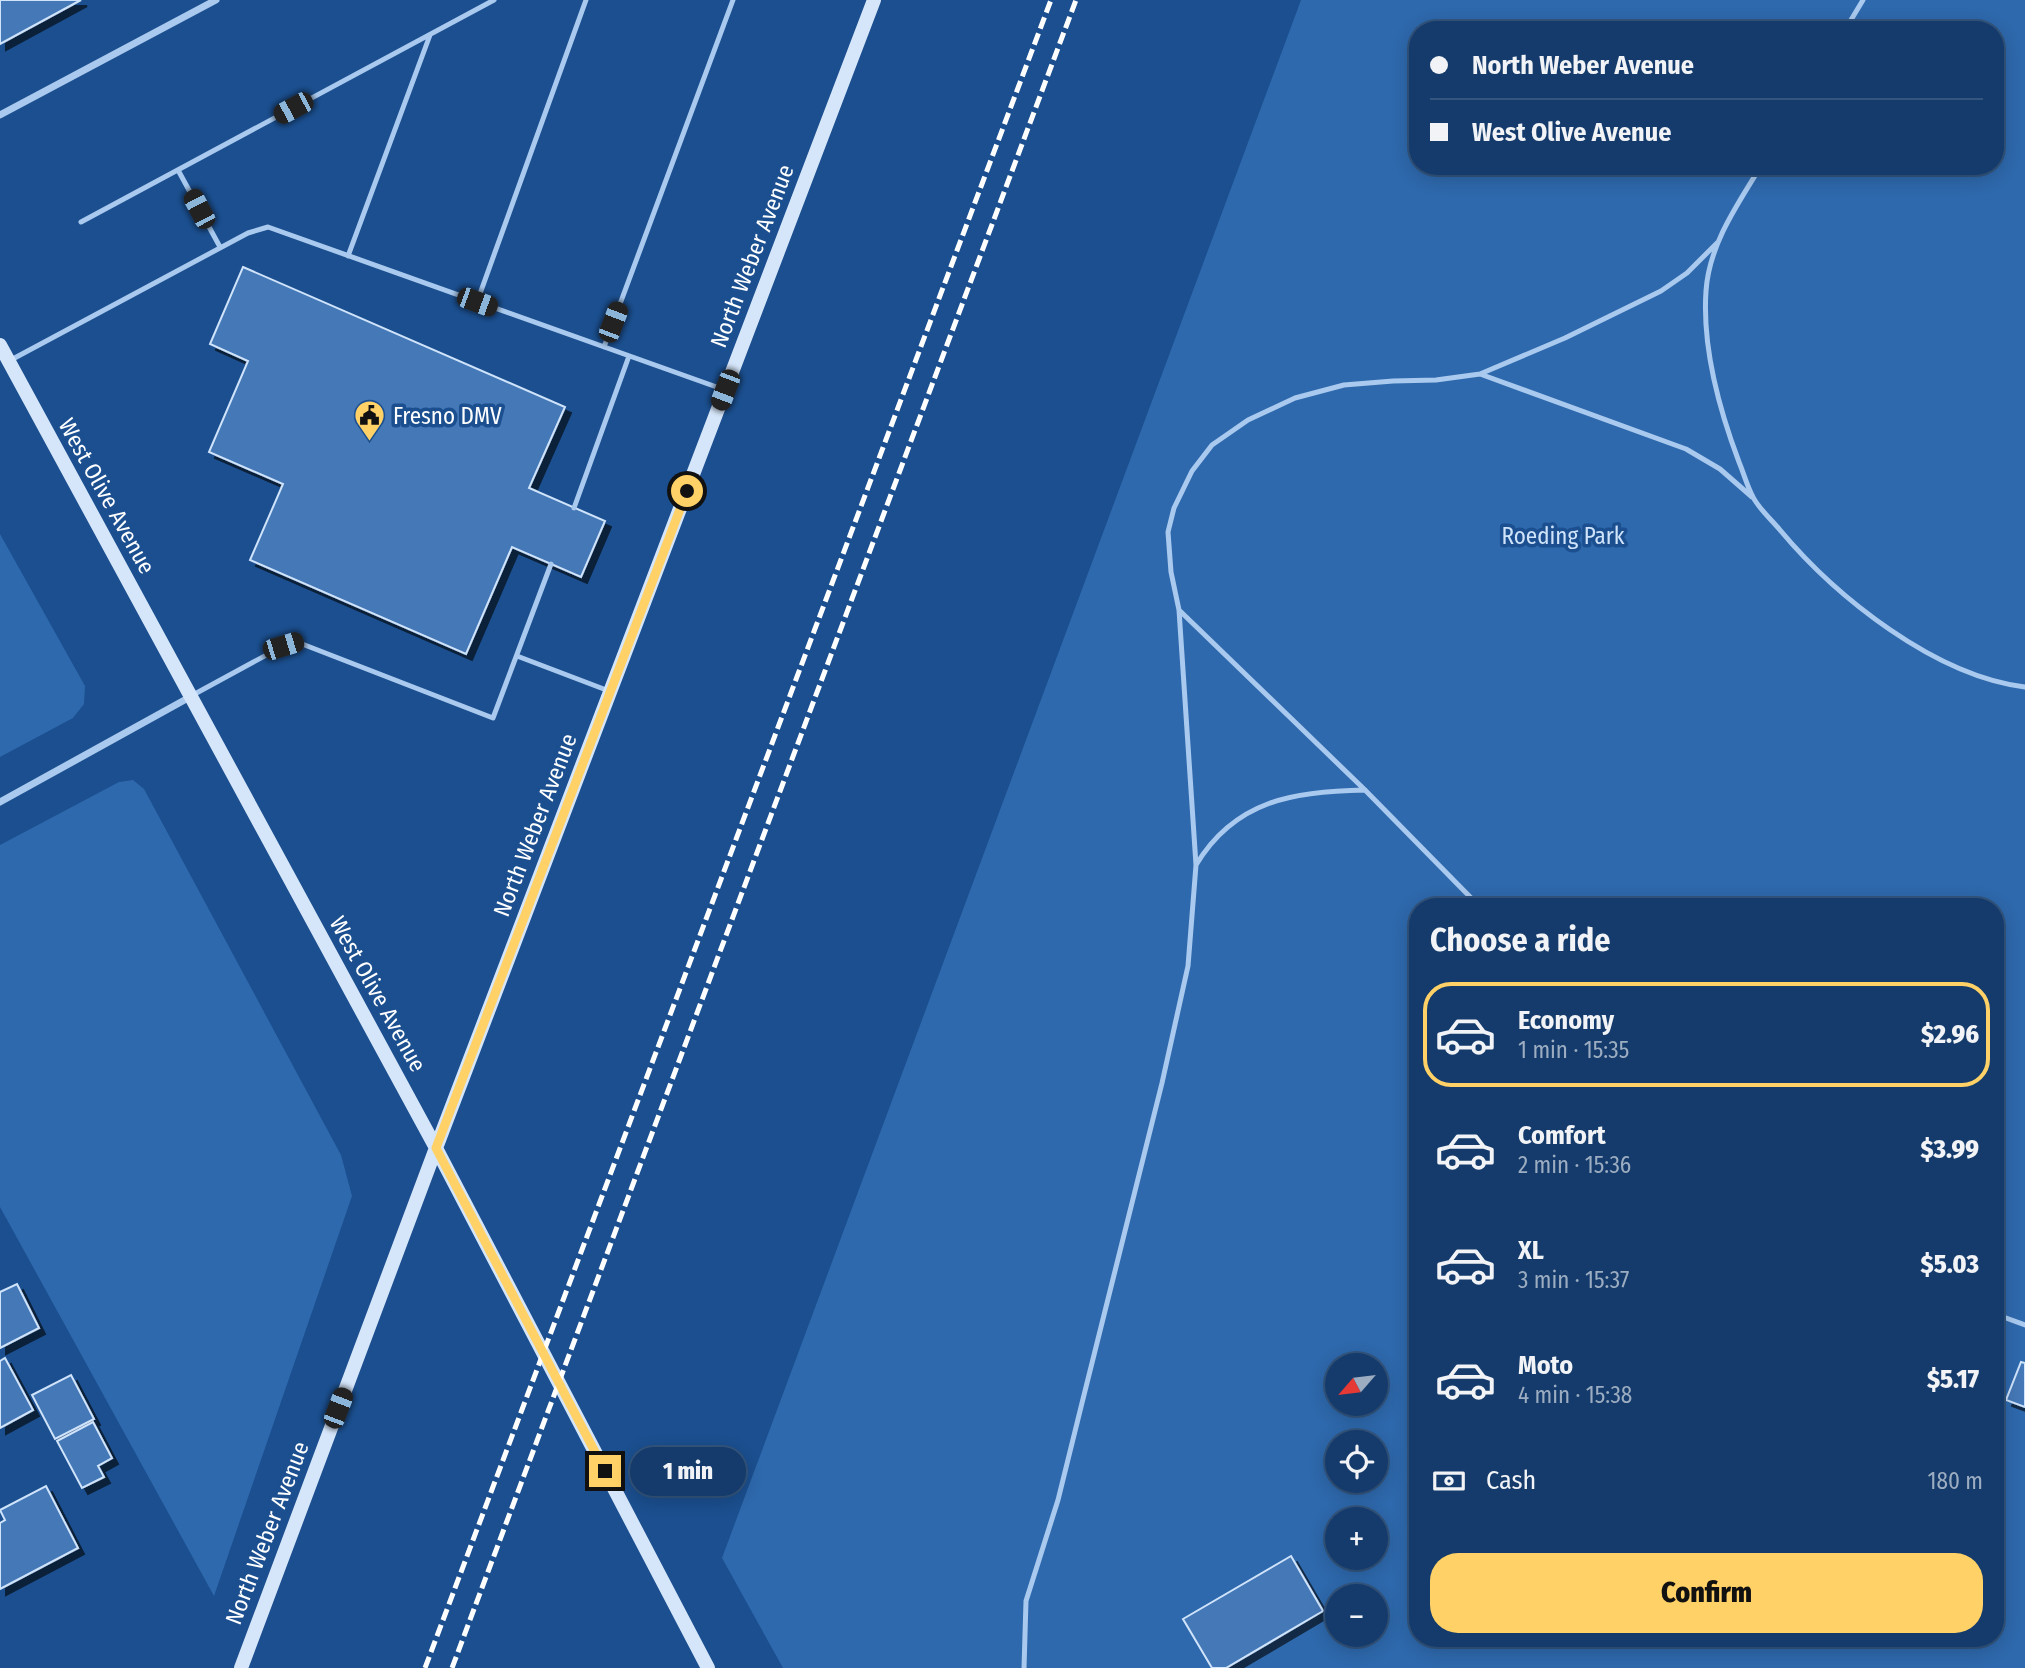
<!DOCTYPE html>
<html lang="en">
<head>
<meta charset="utf-8">
<style>
	:root { --surface:#143b6b; --page:#1d4271; --text:#f1f3f6; --muted:#9dadc1; --line:#33557e; --accent:#ffd166 }
	body { margin:0; font-family:"Fira Sans Condensed",sans-serif; background:var(--page); color:var(--text); height:100vh; display:flex; flex-direction:column; font-size:26px; white-space:nowrap }
	* { box-sizing:border-box; margin:0 }
	p { font-size:23px; color:var(--muted) }
	.icon { flex:none; width:38px; height:38px; fill:none; stroke:currentColor; stroke-width:2; stroke-linecap:round; stroke-linejoin:round }
	.map { position:relative; flex:1; overflow:hidden }
	.details { position:absolute; left:1409px; top:898px; width:595px; height:749px; display:flex; flex-direction:column; background:var(--surface); border-radius:28px; box-shadow:0 4px 18px #0003,0 0 0 2px var(--line) }
	.details>* { flex:none }
	.hud { position:absolute; left:1409px; top:21px; width:595px; height:154px; border-radius:28px; box-shadow:0 4px 18px #0003,0 0 0 2px var(--line); display:grid; align-content:center; height:154px; padding:0 21px; background:var(--surface) }
	.needle { width:46px; rotate:242deg }
	.fabs { position:absolute; left:1325px; top:1353px; display:grid; gap:14px }
	.fabs a { display:grid; place-items:center; width:63px; height:63px; border-radius:50%; background:var(--surface); box-shadow:0 4px 18px #0003,0 0 0 2px var(--line); font-size:35px }
	.end { position:absolute; width:32px; height:32px; margin:-16px; border:9px solid #ffd166; background:#111; box-shadow:0 0 0 4px #111 }
	.from { border-radius:50% }
	.bubble { position:absolute; height:49px; border-radius:24px; background:var(--surface); box-shadow:0 4px 18px #0003,0 0 0 2px var(--line); font-size:23px; font-weight:800; line-height:49px; text-align:center }
	.car { position:absolute; width:21px; height:42px; margin:-21px -10px; border-radius:9px; box-shadow:0 0 5px 2px #0007; background:linear-gradient(#222 24%,#8ab4d8 0 40%,#222 0 76%,#8ab4d8 0 86%,#222 0) }
	.hud b { display:flex; align-items:center; gap:24px; height:66px; font-size:26px }
	.hud b+b { border-top:2px solid var(--line) }
	.hud i { width:18px; height:18px; background:var(--text) }
	ul { padding:0; list-style:none }
	li { display:flex; align-items:center; gap:21px; height:105px; margin:0 14px 10px; padding:0 7px; border:4px solid transparent; border-radius:28px }
	li div { flex:1 }
	li b { display:block; font-size:26px }
	li em { font-style:normal; font-weight:800 }
	li.current { border-color:var(--accent) }
	li>.icon { width:63px; height:63px; stroke-width:1.5 }
	h2 { padding:0 21px; font-size:32px; line-height:84px }
	.pay { display:flex; align-items:center; gap:18px; height:77px; padding:0 21px; font-size:26px }
	.pay p { margin-inline-start:auto }
	.primary-button { display:flex; gap:14px; margin-top:auto; padding:14px 21px }
	.primary-button a { flex:1; height:80px; border-radius:28px; background:var(--accent); color:#111; font-size:28px; font-weight:800; line-height:80px; text-align:center }
	.map>svg:first-child { display:block }
	.green { fill:#2e69ad; fill-rule:evenodd }
	.building { fill:#4478b7; stroke:#cfe3fa; stroke-width:2; filter:url(#shadow) }
	.lines { fill:none; stroke-linecap:round; stroke-linejoin:round }
	.lane { stroke:#a9c9ee; stroke-width:5 }
	.street { stroke:#a9c9ee; stroke-width:7 }
	.secondary { stroke:#d6e6fa; stroke-width:14 }
	.rail { stroke:#fff; stroke-width:5; stroke-dasharray:12 5; stroke-linecap:butt }
	.route { stroke:#ffd166; stroke-width:9 }
	.labels { text-anchor:middle; stroke-width:7; stroke-linejoin:round; paint-order:stroke }
	.street-label { font-size:23px; fill:#fff; stroke:#1b4f8f }
	.poi-label { font-size:23px; fill:#fff; stroke:#1b4f8f; text-anchor:start }
	.park-label { font-size:23px; fill:#cfe3fa; stroke:#1b4f8f }
</style>
</head>
<body>
<div class="map">
<svg width="2025" height="1668" viewBox="0 0 2025 1668">
	<defs>
		<filter id="shadow"><feDropShadow dx="6" dy="6" stdDeviation="0" flood-color="#0009"/></filter>
	</defs>
	<rect width="100%" height="100%" fill="#1b4f8f"/>
	<path class="green" d="M1301 0H2025V1668H783L722 1558ZM1418 30H1995V166H1418ZM1418 906H1995V1638H1418ZM1337 1365H1376V1404H1337ZM1337 1442H1376V1480H1337ZM1337 1519H1376V1558H1337ZM1337 1596H1376V1634H1337Z
		M0 534 85 686 84 704 73 718 0 757Z
		M133 780 144 789 341 1155 352 1196 214 1596 0 1207V845L119 782Z"/>
	<path class="building" d="M0 0H81L0 44Z
		M243 267 565 407 529 488 605 521 581 577 512 547 466 654 250 560 283 484 209 452 248 361 210 344Z
		M17 1284 39 1328 0 1348V1292Z
		M5 1358 33 1410 0 1428V1361Z
		M2021 1362 2025 1363V1407L2006 1400Z
		M71 1375 94 1419 55 1439 32 1395Z
		M93 1422 112 1458 98 1466 104 1477 82 1488 57 1441Z
		M46 1486 78 1548 0 1589V1523L5 1520 0 1510Z
		M1291 1556 1323 1611 1226 1668H1212L1183 1619Z"/>
	<g class="lines">
		<path class="lane" d="M1845 30 1863 0
			M1761 166C1737 205 1709 245 1706 291 1702 349 1719 409 1739 462 1744 474 1747 486 1753 497 1759 509 1771 519 1780 530 1836 597 1935 676 2025 687
			M178 170 220 247
			M81 222 494 0
			M348 256 430 35
			M477 302 586 0
			M604 347 733 0
			M9 361 248 233 268 227 725 390
			M1480 374 1686 449 1720 469 1752 497
			M574 508 629 356
			M1179 610 1365 790 1479 906
			M517 656 609 691
			M191 696 283 646 297 642 493 718 551 564
			M1196 865C1235 800 1295 791 1365 790
			M1995 1314 2025 1325
			M1024 1668 1026 1601 1058 1500 1082 1403 1162 1083 1188 966 1196 865 1179 610 1171 572 1168 532 1174 508 1192 471 1212 445 1248 420 1295 398 1344 385 1393 381 1436 380 1480 374 1565 338 1661 291 1687 273 1717 243"/>
		<path class="street" d="M0 115 216 0
			M0 802 190 697"/>
		<path class="secondary" d="M0 345 436 1148 708 1668
			M241 1668 436 1148 874 0"/>
		<path class="rail" d="M425 1668 1051 0
			M452 1668 1076 0"/>
	</g>
	<g class="lines">
		<path class="route" d="M605 1471 436 1148 687 491"/>
	</g>
	<defs>
		<symbol id="civic-pin" viewBox="-11 -11 22 30"><path d="M0 17L-7.5 6A9.5 9.5 0 1 1 7.5 6Z" fill="#ffd166" stroke="#1b4f8f"/><path d="M-.6-6.5H3V-4.5H.6V-3L4-1V1h2V6H-6V1h2V-1L-.6-3ZM-1.2 2.5V6h2.4V2.5Z" fill="#111"/></symbol>
	</defs>
	<g fill-rule="evenodd">
		<use href="#civic-pin" x="352" y="398" width="35" height="47"/>
	</g>
	<g class="labels">
		<g class="street-label">
			<text transform="translate(752 256) rotate(-69)" y="8">North Weber Avenue</text>
			<text transform="translate(107 496) rotate(61)" y="8">West Olive Avenue</text>
			<text transform="translate(535 825) rotate(-69)" y="8">North Weber Avenue</text>
			<text transform="translate(378 994) rotate(61)" y="8">West Olive Avenue</text>
			<text transform="translate(267 1533) rotate(-69)" y="8">North Weber Avenue</text>
		</g>
		<g class="poi-label">
			<text x="393" y="424">Fresno DMV</text>
		</g>
		<g class="park-label">
			<text x="1563" y="544">Roeding Park</text>
		</g>
	</g>
</svg>
<div class="fabs">
<a><svg class="needle" viewBox="-14 -14 28 28"><path d="M0-13l5 13h-10z" fill="#e53935"/><path d="M0 13l5-13h-10z" fill="#9dadc1"/></svg></a>
<a><svg class="icon" aria-label="locate" viewBox="0 0 24 24"><circle cx="12" cy="12" r="6"/><path d="M12 2v4M12 18v4M2 12h4M18 12h4"/></svg></a>
<a>+</a>
<a>−</a>
</div>
<i class="end from" style="left:687px;top:491px"></i>
<i class="end" style="left:605px;top:1471px"></i>
<div class="bubble" style="left:630px;top:1447px;width:116px">1 min</div>
<i class="car" style="left:293px;top:108px;rotate:242deg"></i>
<i class="car" style="left:199px;top:209px;rotate:332deg"></i>
<i class="car" style="left:477px;top:302px;rotate:110deg"></i>
<i class="car" style="left:613px;top:322px;rotate:21deg"></i>
<i class="car" style="left:725px;top:390px;rotate:201deg"></i>
<i class="car" style="left:283px;top:646px;rotate:73deg"></i>
<i class="car" style="left:338px;top:1408px;rotate:21deg"></i>
<div class="hud">
<b><i class="from"></i>North Weber Avenue</b>
<b><i></i>West Olive Avenue</b>
</div>
<section class="details">
<h2>Choose a ride</h2>
<ul>
<li class="current"><svg class="icon" aria-label="car" viewBox="0 0 24 24"><path d="M5 17H2v-5l4-1 3-4h7l3 4 3 1v5h-3M9 17h6M6 11h13"/><circle cx="7" cy="17" r="2"/><circle cx="17" cy="17" r="2"/></svg><div><b>Economy</b><p>1 min · 15:35</p></div><em>$2.96</em></li>
<li><svg class="icon" aria-label="car" viewBox="0 0 24 24"><path d="M5 17H2v-5l4-1 3-4h7l3 4 3 1v5h-3M9 17h6M6 11h13"/><circle cx="7" cy="17" r="2"/><circle cx="17" cy="17" r="2"/></svg><div><b>Comfort</b><p>2 min · 15:36</p></div><em>$3.99</em></li>
<li><svg class="icon" aria-label="car" viewBox="0 0 24 24"><path d="M5 17H2v-5l4-1 3-4h7l3 4 3 1v5h-3M9 17h6M6 11h13"/><circle cx="7" cy="17" r="2"/><circle cx="17" cy="17" r="2"/></svg><div><b>XL</b><p>3 min · 15:37</p></div><em>$5.03</em></li>
<li><svg class="icon" aria-label="car" viewBox="0 0 24 24"><path d="M5 17H2v-5l4-1 3-4h7l3 4 3 1v5h-3M9 17h6M6 11h13"/><circle cx="7" cy="17" r="2"/><circle cx="17" cy="17" r="2"/></svg><div><b>Moto</b><p>4 min · 15:38</p></div><em>$5.17</em></li>
</ul>
<div class="pay"><svg class="icon" aria-label="cash" viewBox="0 0 24 24"><path d="M3 7h18v10H3z"/><circle cx="12" cy="12" r="2"/></svg>Cash<p>180 m</p></div>
<div class="primary-button"><a>Confirm</a></div>
</section>
</div>
</body>
</html>
